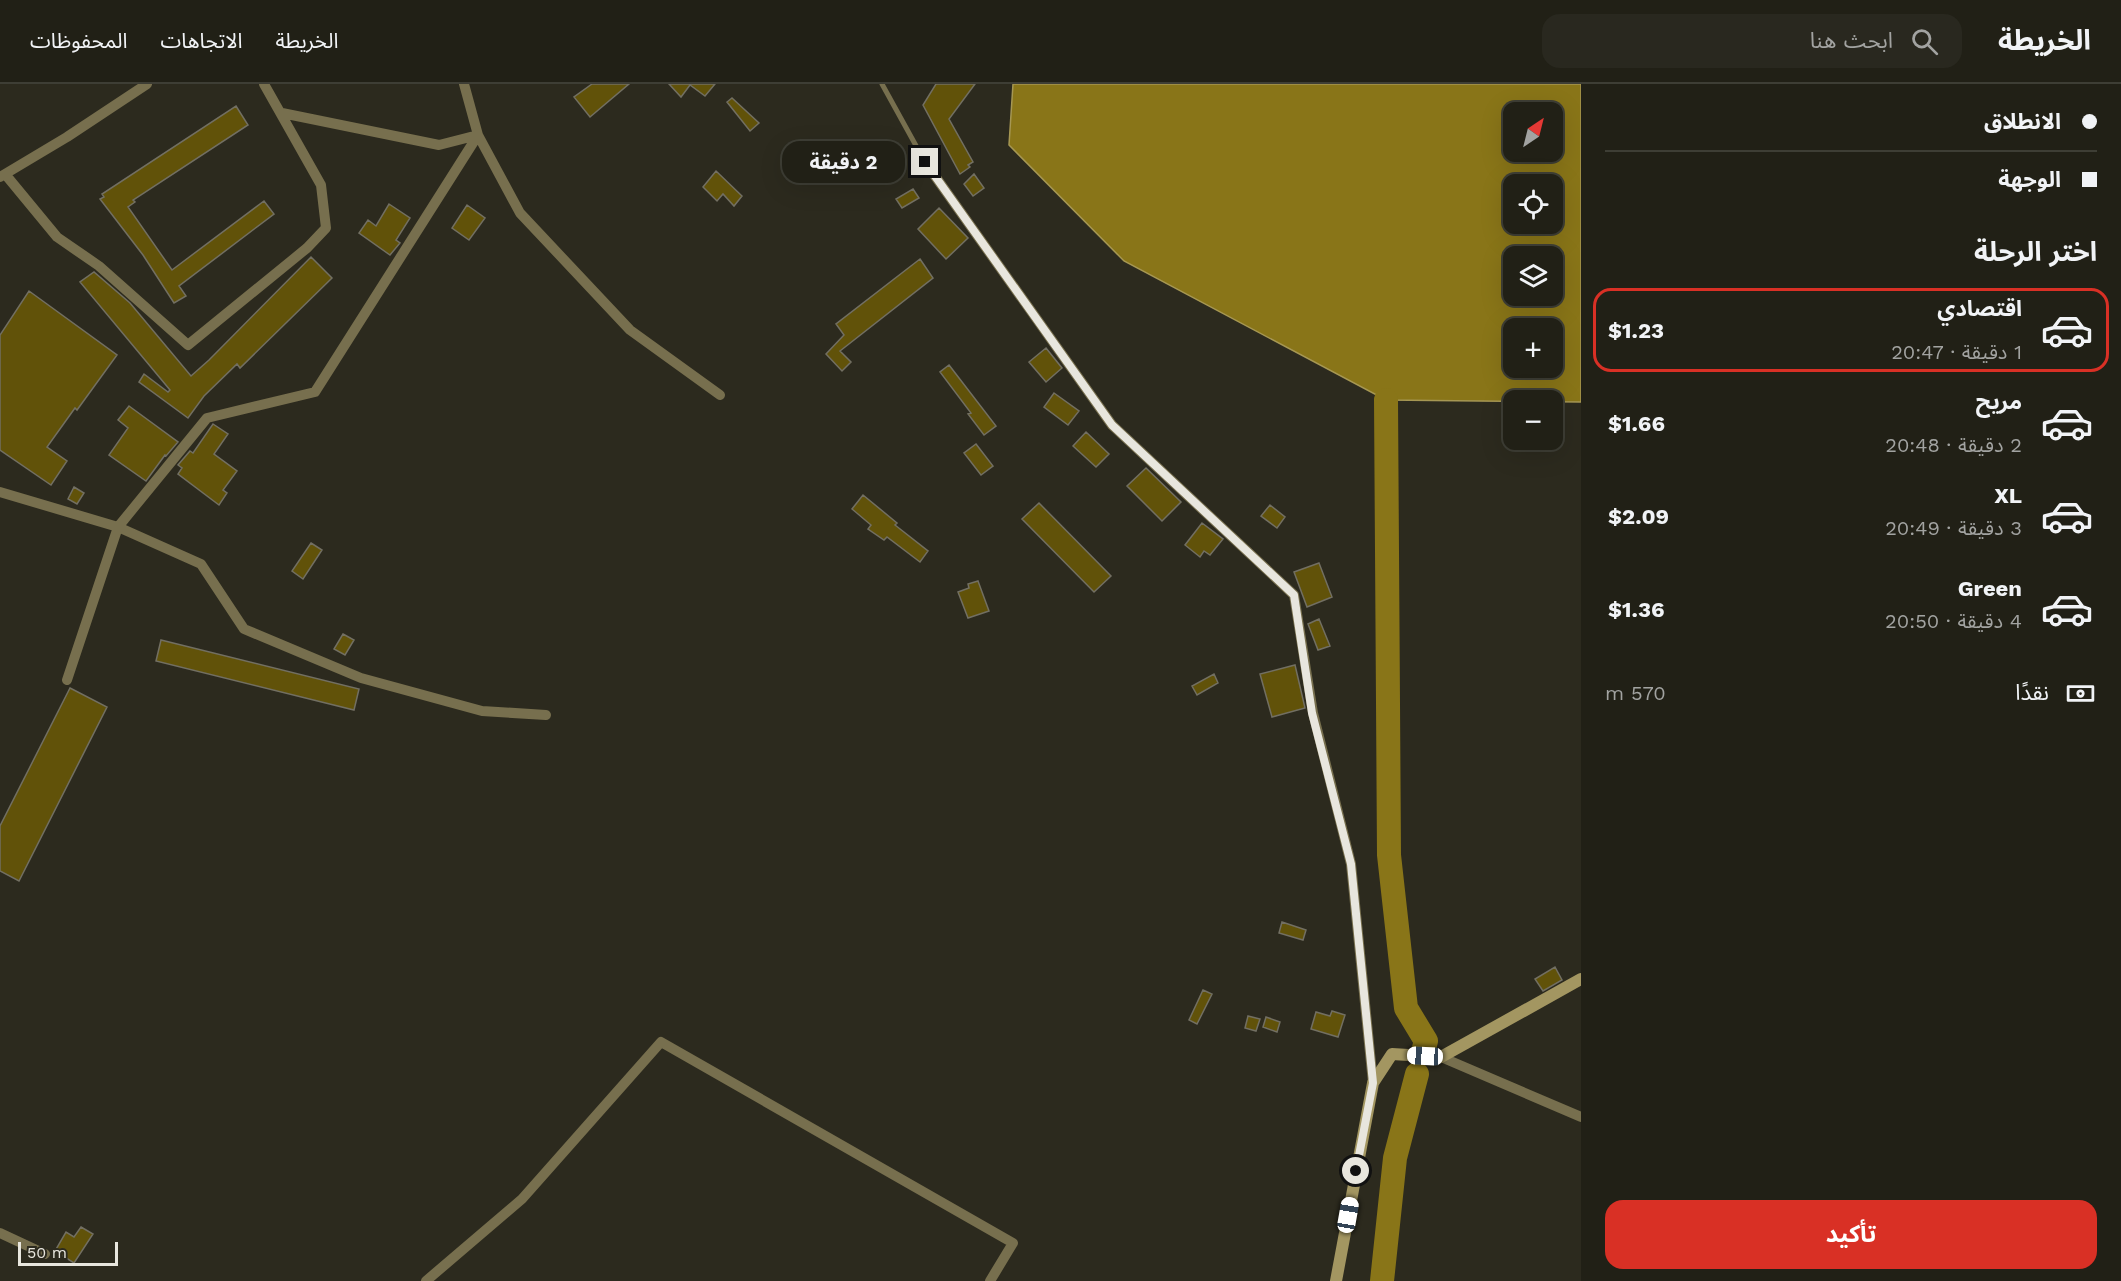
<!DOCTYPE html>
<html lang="ar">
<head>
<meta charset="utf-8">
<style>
	:root { --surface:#212016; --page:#29281f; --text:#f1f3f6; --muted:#a2a3a1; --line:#3e3e35; --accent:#d93025 }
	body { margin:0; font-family:"Work Sans","Noto Sans Arabic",sans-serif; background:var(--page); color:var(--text); direction:rtl; height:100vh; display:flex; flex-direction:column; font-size:22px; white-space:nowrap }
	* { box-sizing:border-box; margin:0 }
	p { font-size:20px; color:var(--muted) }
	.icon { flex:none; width:33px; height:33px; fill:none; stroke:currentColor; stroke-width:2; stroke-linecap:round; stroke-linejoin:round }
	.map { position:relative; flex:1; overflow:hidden; direction:ltr }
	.side { display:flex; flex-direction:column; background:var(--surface); width:540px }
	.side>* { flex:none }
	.guide { display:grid; align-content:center; height:132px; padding:0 24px; background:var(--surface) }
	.needle { width:39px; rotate:35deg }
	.tools { position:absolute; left:1503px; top:18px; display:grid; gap:12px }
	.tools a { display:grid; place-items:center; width:60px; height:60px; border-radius:12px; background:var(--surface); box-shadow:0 6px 24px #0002,0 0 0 2px var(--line); font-size:30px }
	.scale { position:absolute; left:18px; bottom:15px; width:100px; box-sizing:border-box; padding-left:6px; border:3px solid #e8e6de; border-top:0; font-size:16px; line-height:21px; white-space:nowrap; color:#e8e6de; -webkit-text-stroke:4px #2c2a1e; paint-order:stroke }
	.end { position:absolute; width:27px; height:27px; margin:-14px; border:8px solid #e8e6de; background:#111; box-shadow:0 0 0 3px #111 }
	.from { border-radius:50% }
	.bubble { position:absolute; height:42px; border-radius:18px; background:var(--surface); box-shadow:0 6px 24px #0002,0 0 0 2px var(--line); font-size:20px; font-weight:700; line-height:42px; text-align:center; direction:rtl }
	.car { position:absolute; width:18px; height:36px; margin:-18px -9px; border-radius:8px; box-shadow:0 0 4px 2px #0007; background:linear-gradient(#fff 24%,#345 0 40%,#fff 0 76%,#345 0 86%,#fff 0) }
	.guide b { display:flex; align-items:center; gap:21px; height:57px; font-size:22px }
	.guide b+b { border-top:2px solid var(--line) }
	.guide i { width:15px; height:15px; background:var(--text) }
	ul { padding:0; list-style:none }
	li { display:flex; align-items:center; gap:18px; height:84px; margin:0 12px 9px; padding:0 12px; border:3px solid transparent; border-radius:18px }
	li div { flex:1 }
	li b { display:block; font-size:22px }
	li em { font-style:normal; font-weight:700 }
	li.selected { border-color:var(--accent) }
	li>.icon { width:54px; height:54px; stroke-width:1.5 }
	h2 { padding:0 24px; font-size:27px; line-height:72px }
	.pay { display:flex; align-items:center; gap:15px; height:66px; padding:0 24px; font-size:22px }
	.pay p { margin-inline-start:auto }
	.button { display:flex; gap:12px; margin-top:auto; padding:12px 24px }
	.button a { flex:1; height:69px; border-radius:18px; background:var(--accent); color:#fff; font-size:24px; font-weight:700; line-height:69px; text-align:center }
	header { display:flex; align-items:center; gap:36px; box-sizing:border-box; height:84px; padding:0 30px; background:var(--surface); border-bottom:2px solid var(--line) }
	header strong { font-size:28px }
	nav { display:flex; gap:33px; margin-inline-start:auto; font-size:21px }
	.search { width:420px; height:54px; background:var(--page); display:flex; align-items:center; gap:15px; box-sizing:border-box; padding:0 21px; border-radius:18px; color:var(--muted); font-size:22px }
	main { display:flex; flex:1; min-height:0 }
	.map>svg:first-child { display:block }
	.water { fill:#897518; stroke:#a69753; stroke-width:1.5; fill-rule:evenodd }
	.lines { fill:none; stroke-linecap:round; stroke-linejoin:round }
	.river { stroke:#897518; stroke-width:24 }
	.building { fill:#615209; stroke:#726f62; stroke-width:1.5 }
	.lane { stroke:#776f4e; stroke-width:5 }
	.street { stroke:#776f4e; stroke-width:10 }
	.secondary { stroke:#a39661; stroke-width:12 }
	.route { stroke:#e8e6de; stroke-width:8 }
</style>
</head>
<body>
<header>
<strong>الخريطة</strong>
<div class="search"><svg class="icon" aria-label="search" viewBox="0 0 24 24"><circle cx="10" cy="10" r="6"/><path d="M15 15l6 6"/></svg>ابحث هنا</div>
<nav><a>الخريطة</a><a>الاتجاهات</a><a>المحفوظات</a></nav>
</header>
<main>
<section class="side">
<div class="guide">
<b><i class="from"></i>الانطلاق</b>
<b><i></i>الوجهة</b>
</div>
<h2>اختر الرحلة</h2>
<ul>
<li class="selected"><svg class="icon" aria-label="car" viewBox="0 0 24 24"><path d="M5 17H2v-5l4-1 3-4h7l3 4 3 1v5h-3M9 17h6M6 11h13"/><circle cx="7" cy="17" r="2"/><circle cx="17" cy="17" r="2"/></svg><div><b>اقتصادي</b><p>1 دقيقة · 20:47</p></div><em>$1.23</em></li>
<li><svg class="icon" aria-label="car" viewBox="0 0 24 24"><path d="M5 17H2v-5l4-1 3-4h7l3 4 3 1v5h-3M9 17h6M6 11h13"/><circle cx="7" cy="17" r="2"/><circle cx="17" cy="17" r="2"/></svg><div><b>مريح</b><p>2 دقيقة · 20:48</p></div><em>$1.66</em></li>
<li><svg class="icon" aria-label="car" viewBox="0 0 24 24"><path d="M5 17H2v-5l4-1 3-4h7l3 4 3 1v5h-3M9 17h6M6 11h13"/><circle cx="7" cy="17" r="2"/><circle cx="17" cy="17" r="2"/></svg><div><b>XL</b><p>3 دقيقة · 20:49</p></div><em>$2.09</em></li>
<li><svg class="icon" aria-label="car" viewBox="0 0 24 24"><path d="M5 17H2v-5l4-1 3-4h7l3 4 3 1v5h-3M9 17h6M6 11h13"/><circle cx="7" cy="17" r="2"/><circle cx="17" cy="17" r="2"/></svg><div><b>Green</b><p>4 دقيقة · 20:50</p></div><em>$1.36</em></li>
</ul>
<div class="pay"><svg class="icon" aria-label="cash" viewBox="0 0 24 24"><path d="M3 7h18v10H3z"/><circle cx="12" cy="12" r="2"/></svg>نقدًا<p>570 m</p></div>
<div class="button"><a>تأكيد</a></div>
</section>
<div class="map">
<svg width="1581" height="1197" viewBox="0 0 1581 1197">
	<rect width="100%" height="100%" fill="#2c2a1e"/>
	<path class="water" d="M1013 0H1581V318L1386 316 1124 177 1009 61ZM1514 28H1552V68H1514ZM1514 100H1552V140H1514ZM1514 172H1552V212H1514ZM1514 244H1552V284H1514Z"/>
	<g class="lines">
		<path class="river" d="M1386 316 1389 771 1406 924 1426 957 1424 964
			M1382 1197 1395 1074 1417 990"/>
	</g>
	<path class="building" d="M592 0H629L590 33 574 13Z
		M669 0H715L705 12 690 1 681 13Z
		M936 0H975L949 35 973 78 968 81 970 83 960 90 923 21Z
		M732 14 759 39 750 47 727 18Z
		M236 22 248 41 133 116 135 118 128 123 172 186 264 117 274 130 179 202 186 212 174 219 143 171 100 115 104 113 102 110Z
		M716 87 742 112 734 122 723 110 717 117 703 103Z
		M974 90 984 104 973 112 964 100Z
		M913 105 919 114 902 124 896 115Z
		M389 120 410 134 396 156 400 159 390 171 359 149 368 136 376 142Z
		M467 121 485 134 469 156 452 144Z
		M939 124 968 154 946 175 918 145Z
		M311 173 332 194 240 284 237 280 204 312 188 334 139 298 144 290 168 308 170 306 80 198 94 188 130 219 191 292 209 276Z
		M920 175 933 194 840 267 851 278 842 287 826 270 844 251 836 240Z
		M29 207 117 271 77 326 75 324 47 363 67 377 51 401 0 366V251Z
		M1046 264 1062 284 1046 298 1029 278Z
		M949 281 996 342 984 351 968 330 971 329 940 288Z
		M1054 309 1079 327 1068 341 1044 323Z
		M129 322 178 358 166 372 165 371 146 397 109 371 128 344 118 336Z
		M213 340 228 350 214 370 237 387 223 406 227 409 219 421 178 390 182 384 178 381 190 367 193 369Z
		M1086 348 1109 370 1096 383 1073 362Z
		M976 360 993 382 981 391 964 369Z
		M1146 384 1181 418 1162 437 1127 402Z
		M74 403 84 409 77 420 68 415Z
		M863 411 897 439 895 441 928 467 920 478 887 453 884 456 868 445 871 441 852 425Z
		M1039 419 1111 492 1094 508 1022 435Z
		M1270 421 1285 433 1277 444 1261 432Z
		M1202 439 1223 455 1210 471 1204 467 1200 473 1185 461Z
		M311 459 322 466 303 495 292 487Z
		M1319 479 1332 513 1307 523 1294 488Z
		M978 497 989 527 968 534 958 508 969 504 968 500Z
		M1319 535 1330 562 1318 566 1308 540Z
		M343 550 354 556 345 571 334 565Z
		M161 556 359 605 354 626 156 577Z
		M1295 581 1305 624 1272 633 1260 590Z
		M1214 590 1218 599 1197 611 1192 602Z
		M70 604 107 623 19 797 0 787V742Z
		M1282 838 1306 846 1303 856 1279 849Z
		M1555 883 1562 896 1543 907 1535 895Z
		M1203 906 1212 910 1197 940 1189 936Z
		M1332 927 1345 931 1338 953 1311 945 1316 928 1330 932Z
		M1248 932 1260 935 1256 947 1245 944Z
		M1266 933 1280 938 1277 948 1263 943Z
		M81 1143 93 1150 74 1179 55 1167 66 1148 74 1153Z"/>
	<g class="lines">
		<path class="lane" d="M882 0 925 78"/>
		<path class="street" d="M282 29 439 61 478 51 464 0
			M925 78 1112 341 1294 511 1313 629 1351 780 1373 999
			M5 90 57 153 99 182 188 261 307 164 326 144 321 101 264 0
			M0 93 67 53 147 0
			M0 408 118 443 201 480 244 545 361 594 482 627 546 631
			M67 596 118 443 207 334 315 308 478 51 520 129 630 246 720 311
			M1441 973 1581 1033
			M0 1149 45 1170
			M426 1197 522 1115 661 958 1013 1159 990 1197"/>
		<path class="secondary" d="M1336 1197 1373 999 1392 970 1441 973 1581 895"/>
	</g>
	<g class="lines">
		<path class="route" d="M925 78 1112 341 1294 511 1312 629 1351 780 1373 999 1356 1087"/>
	</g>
</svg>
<div class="tools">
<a><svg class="needle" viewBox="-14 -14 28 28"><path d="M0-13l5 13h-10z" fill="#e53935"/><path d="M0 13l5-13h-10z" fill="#a2a3a1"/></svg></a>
<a><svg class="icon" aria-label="locate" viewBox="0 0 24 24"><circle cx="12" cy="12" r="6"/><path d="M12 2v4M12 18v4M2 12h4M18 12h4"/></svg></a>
<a><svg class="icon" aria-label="layers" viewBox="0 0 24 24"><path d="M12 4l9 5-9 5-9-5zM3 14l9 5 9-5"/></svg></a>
<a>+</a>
<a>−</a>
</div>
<div class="scale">50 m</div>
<i class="end from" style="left:1356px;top:1087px"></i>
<i class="end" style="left:925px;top:78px"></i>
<div class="bubble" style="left:782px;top:57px;width:123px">2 دقيقة</div>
<i class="car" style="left:1425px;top:972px;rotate:273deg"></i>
<i class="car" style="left:1348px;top:1131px;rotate:10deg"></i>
</div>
</main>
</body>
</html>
